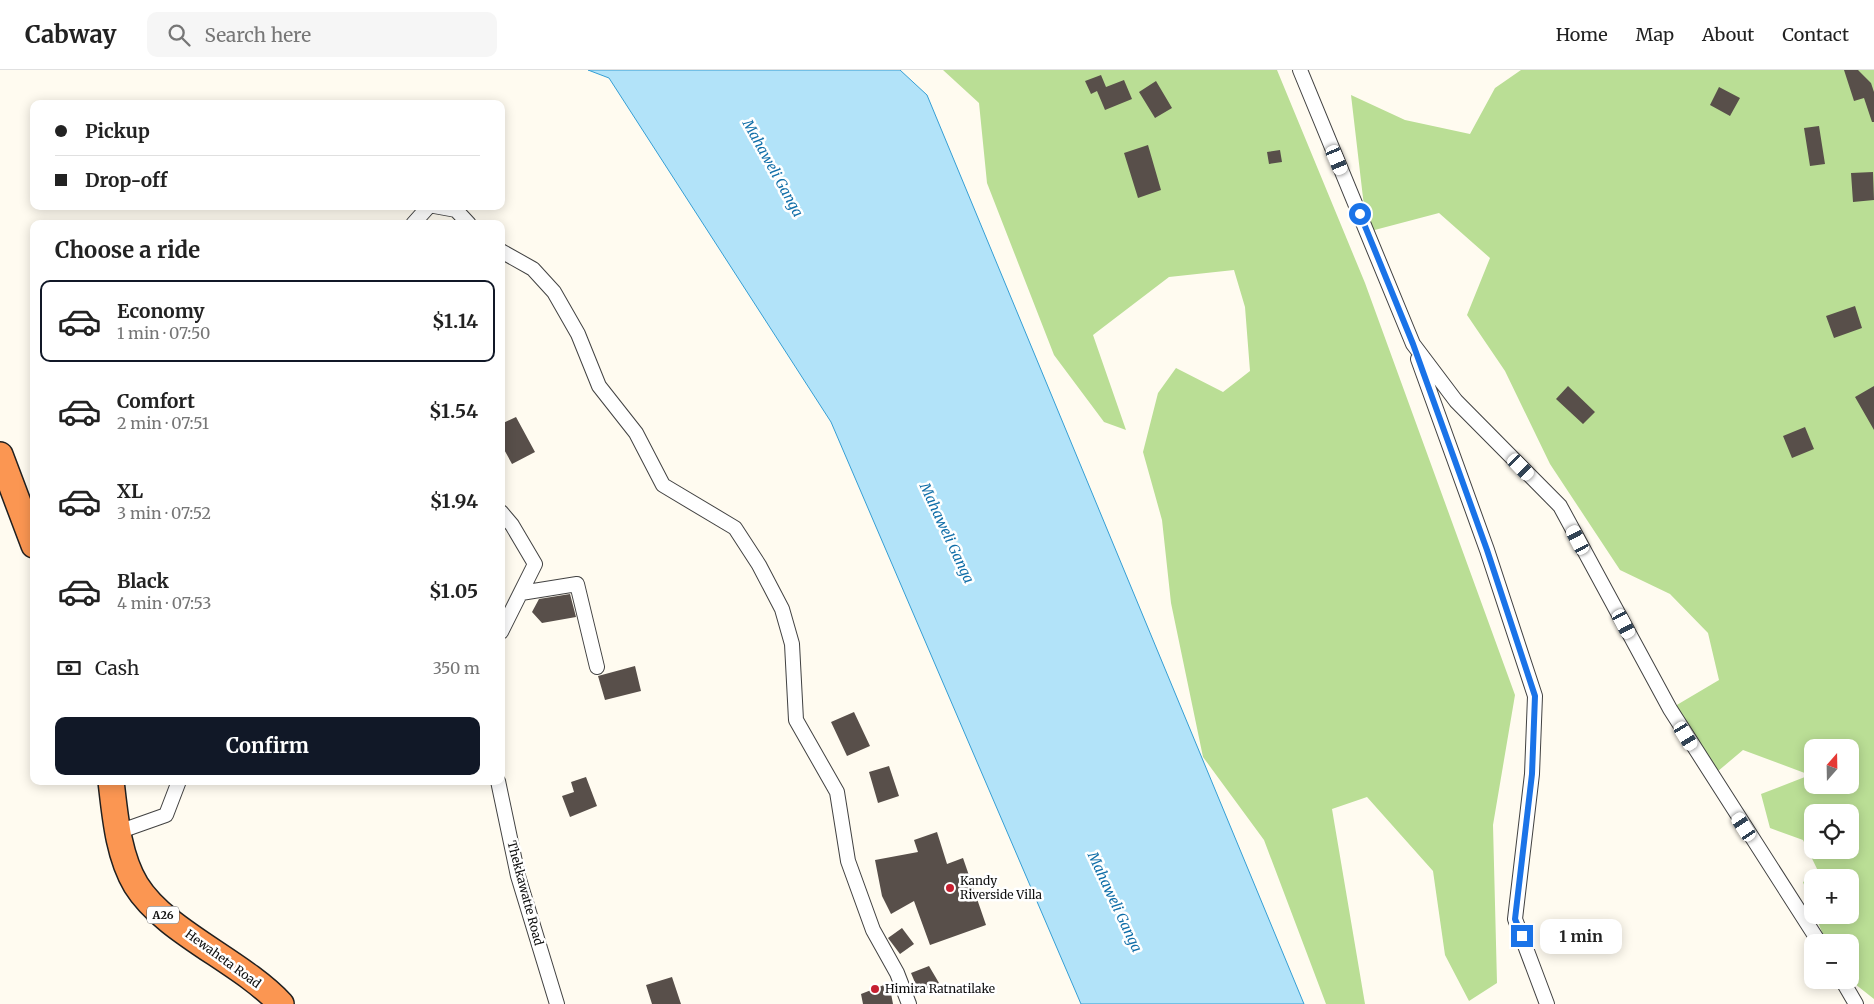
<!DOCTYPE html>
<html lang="en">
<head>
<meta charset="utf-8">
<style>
	:root { --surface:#fff; --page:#f6f6f6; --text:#222; --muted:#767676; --line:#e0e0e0; --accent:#111827 }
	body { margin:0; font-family:Merriweather,serif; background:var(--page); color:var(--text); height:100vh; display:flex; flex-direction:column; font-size:19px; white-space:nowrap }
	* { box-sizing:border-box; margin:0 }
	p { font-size:16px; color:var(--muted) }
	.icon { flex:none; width:28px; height:28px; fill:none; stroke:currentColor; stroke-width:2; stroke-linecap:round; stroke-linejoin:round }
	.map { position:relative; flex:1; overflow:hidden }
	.drawer { position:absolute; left:30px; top:150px; width:475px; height:565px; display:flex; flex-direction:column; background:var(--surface); border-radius:10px; box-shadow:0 2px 12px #0003 }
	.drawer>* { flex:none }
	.hud { position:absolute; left:30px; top:30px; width:475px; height:110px; border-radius:10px; box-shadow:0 2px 12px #0003; display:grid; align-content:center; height:110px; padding:0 25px; background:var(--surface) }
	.needle { width:32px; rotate:20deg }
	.tools { position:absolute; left:1804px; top:669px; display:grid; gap:10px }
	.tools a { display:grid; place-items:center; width:55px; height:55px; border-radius:10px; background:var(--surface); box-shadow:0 2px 12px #0003; font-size:25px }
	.end { position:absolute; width:22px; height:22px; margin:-11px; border:6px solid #1a73e8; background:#fff; box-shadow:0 0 0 2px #fff }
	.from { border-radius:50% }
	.bubble { position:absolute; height:35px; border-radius:10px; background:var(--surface); box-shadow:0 2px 12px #0003; font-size:16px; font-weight:700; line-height:35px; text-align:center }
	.car { position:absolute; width:15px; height:30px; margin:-15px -8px; border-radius:6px; box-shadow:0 0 4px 1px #0007; background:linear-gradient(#fff 24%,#345 0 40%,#fff 0 76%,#345 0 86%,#fff 0) }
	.hud b { display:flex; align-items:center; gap:18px; height:48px; font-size:19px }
	.hud b+b { border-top:1px solid var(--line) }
	.hud i { width:12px; height:12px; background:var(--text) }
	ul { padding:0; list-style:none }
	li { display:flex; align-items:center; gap:15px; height:82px; margin:0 10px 8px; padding:0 15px; border:2px solid transparent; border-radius:10px }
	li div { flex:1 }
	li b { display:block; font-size:19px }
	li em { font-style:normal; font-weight:700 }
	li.active { border-color:var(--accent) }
	li>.icon { width:45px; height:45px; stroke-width:1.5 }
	h2 { padding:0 25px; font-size:22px; line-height:60px }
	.pay { display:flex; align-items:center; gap:12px; height:55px; padding:0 25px; font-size:19px }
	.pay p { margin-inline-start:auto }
	.cta { display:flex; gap:10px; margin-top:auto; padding:10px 25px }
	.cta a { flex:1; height:58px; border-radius:10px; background:var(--accent); color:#fff; font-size:20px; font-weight:700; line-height:58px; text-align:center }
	header { display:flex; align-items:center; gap:30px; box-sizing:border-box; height:70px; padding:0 25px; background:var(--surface); border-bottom:1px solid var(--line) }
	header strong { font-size:24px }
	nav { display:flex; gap:28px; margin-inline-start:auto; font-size:18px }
	.search { width:350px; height:45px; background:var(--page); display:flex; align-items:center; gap:12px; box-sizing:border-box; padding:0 18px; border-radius:10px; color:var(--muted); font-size:19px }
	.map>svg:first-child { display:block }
	.forest { fill:#bade95; fill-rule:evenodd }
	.water { fill:#b2e3f9; stroke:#359ed4 }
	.building { fill:#584f4a }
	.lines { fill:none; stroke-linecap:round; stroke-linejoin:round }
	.street-casing { stroke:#424242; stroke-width:16 }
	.highway-casing { stroke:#202020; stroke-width:28 }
	.street { stroke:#fff; stroke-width:14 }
	.highway { stroke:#fb9652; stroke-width:25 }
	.route { stroke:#1a73e8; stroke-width:6 }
	.poi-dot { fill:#c61f30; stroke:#fff; stroke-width:2 }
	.labels { text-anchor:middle; stroke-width:5; stroke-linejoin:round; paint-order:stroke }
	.shield { fill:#fff; stroke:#575757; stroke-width:1 }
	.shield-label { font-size:11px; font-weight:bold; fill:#0f0f0f }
	.poi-label { font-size:12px; fill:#0f0f0f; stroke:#fff; text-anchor:start }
	.street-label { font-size:12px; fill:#0f0f0f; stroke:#fff }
	.water-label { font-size:14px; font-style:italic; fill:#106ea8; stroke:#fff }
</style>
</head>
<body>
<header>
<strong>Cabway</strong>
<div class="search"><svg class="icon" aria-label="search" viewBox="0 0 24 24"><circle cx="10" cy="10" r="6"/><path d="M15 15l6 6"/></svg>Search here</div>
<nav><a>Home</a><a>Map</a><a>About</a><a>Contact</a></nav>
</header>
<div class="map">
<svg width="1874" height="934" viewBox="0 0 1874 934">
	<rect width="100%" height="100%" fill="#fffbf0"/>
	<path class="forest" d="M943 0H1277L1365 213 1515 625 1493 755 1497 913 1469 931 1445 885 1433 801 1367 727 1332 739 1365 934H1326L1264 770 1203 687 1171 533 1162 450 1143 382 1158 323 1176 298 1223 322 1250 301 1245 237 1234 200 1169 207 1093 265 1126 360 1104 352 1054 285 987 113 979 33Z
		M1521 0H1874V929L1850 910V872H1826L1815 845H1850V808H1812V837L1803 812 1819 803 1803 770 1770 758 1761 724 1810 705 1743 680 1711 707 1670 639 1719 610 1708 563 1670 524 1620 500 1550 394 1505 301 1467 245 1490 188 1439 143 1367 162 1351 25 1405 50 1470 64 1495 18ZM1812 678H1850V715H1812ZM1812 742H1850V780H1812Z"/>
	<path class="water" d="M588 0H900L927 25 1304 934H1081L831 352 609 8Z"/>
	<path class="building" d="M1844 0H1858L1871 13 1874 22V52H1872L1864 28 1854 31Z
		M1101 5 1106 17 1124 10 1132 29 1105 40 1097 21 1091 24 1085 11Z
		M1156 11 1172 38 1155 48 1139 22Z
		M1719 17 1740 28 1730 46 1710 35Z
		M1819 56 1825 94 1810 96 1804 58Z
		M1148 75 1161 120 1138 128 1124 83Z
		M1280 80 1282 92 1269 94 1267 82Z
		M1873 102 1874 130 1853 132 1851 103Z
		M1855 236 1862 258 1834 268 1826 246Z
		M1568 316 1595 342 1583 354 1556 329Z
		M1874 316V360L1855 327Z
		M516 347 535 382 512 394 501 374V354Z
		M1805 357 1814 379 1792 388 1783 366Z
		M570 524 576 547 542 553 532 542 539 529Z
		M635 596 641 621 605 630 598 606Z
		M854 642 870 676 847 686 831 652Z
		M889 696 899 726 878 733 869 702Z
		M586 707 597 736 570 747 562 726 574 722 571 712Z
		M937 762 947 794 963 788 986 855 930 875 914 831 891 844 882 826 875 790 918 782 914 770Z
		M902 858 914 874 900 884 888 868Z
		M929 896 939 913 919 922 911 903Z
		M672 907 681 934H652L646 915Z
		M889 913 893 934H863L861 924Z"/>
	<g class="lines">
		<defs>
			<path id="street" d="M1300 0 1413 274 1456 331 1560 436 1670 639 1819 872
				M434 136 456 140 469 154
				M413 154 429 136
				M501 181 533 199 554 222 578 264 599 316 636 363 663 415 735 458 759 495 782 539 792 574 796 650 837 722 848 791 873 860 897 903 909 934
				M1418 289 1487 480 1535 626 1532 704 1515 849 1547 934
				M501 442 512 455 535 494 501 562
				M521 523 577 514 597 597
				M498 711 518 806 557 934
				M118 762 166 745 179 711
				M1842 910 1856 934"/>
			<path id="highway" d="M0 385 34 475
				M111 711C115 745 118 785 136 815 165 862 241 891 281 934"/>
		</defs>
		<use href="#street" class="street-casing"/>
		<use href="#highway" class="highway-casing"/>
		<use href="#street" class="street"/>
		<use href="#highway" class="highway"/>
	</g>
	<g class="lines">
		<path class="route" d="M1360 144 1413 274 1487 480 1535 626 1532 704 1515 849 1522 866"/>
	</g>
	<g class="poi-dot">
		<circle cx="950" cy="818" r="5"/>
		<circle cx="875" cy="919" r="5"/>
	</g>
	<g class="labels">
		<rect class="shield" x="147" y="836.5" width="32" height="17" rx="4"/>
		<g class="shield-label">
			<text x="163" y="849">A26</text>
		</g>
		<g class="poi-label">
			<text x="960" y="815">Kandy<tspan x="960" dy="14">Riverside Villa</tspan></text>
			<text x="885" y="923">Himira Ratnatilake</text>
		</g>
		<g class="street-label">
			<text transform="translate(525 823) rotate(75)" y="4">Thekkawatte Road</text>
			<text transform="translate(223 889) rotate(36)" y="4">Hewaheta Road</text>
		</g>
		<g class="water-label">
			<text transform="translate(773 98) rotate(61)" y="5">Mahaweli Ganga</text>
			<text transform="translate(947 463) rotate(65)" y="5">Mahaweli Ganga</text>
			<text transform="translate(1115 832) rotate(65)" y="5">Mahaweli Ganga</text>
		</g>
	</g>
</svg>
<div class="tools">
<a><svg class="needle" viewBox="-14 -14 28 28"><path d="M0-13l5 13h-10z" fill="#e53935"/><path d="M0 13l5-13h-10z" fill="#767676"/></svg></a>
<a><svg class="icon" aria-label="locate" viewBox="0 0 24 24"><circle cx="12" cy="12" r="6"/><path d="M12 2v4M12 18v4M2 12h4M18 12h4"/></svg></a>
<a>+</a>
<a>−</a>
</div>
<i class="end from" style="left:1360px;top:144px"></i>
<i class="end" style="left:1522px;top:866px"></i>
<div class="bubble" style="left:1540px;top:849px;width:82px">1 min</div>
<i class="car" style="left:1337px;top:90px;rotate:157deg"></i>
<i class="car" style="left:1521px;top:397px;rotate:136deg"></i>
<i class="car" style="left:1578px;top:470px;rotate:332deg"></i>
<i class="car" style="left:1624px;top:554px;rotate:152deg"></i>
<i class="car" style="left:1686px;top:666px;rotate:149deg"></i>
<i class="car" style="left:1744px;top:757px;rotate:327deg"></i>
<div class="hud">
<b><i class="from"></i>Pickup</b>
<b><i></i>Drop-off</b>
</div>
<section class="drawer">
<h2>Choose a ride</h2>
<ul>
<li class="active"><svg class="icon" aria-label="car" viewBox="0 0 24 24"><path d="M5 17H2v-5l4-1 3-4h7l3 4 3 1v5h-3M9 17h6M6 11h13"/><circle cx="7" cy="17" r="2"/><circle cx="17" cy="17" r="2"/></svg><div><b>Economy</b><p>1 min · 07:50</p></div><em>$1.14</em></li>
<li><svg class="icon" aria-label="car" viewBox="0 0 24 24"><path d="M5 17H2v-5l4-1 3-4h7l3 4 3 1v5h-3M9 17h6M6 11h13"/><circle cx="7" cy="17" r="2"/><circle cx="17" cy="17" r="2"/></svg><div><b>Comfort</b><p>2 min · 07:51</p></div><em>$1.54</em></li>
<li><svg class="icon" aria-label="car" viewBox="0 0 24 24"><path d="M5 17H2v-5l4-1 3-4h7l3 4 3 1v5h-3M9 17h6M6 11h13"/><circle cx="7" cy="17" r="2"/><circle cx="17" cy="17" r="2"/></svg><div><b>XL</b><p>3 min · 07:52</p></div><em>$1.94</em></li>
<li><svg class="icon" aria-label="car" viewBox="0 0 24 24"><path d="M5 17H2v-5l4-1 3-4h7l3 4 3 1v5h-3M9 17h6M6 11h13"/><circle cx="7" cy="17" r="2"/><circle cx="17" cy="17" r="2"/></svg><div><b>Black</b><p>4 min · 07:53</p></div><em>$1.05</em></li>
</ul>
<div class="pay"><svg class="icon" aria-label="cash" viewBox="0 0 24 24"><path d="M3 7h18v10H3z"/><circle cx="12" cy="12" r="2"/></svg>Cash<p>350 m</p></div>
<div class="cta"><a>Confirm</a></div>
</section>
</div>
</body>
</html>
